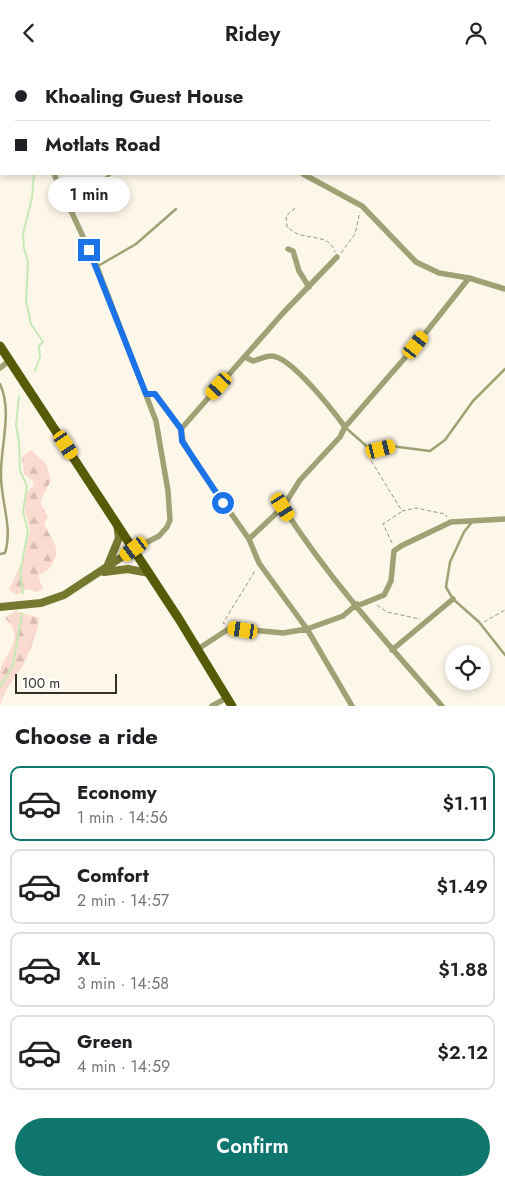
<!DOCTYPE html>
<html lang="en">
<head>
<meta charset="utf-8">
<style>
	:root { --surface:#fff; --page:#f6f6f6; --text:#202124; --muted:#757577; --line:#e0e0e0; --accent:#0f766e }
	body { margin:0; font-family:Jost,sans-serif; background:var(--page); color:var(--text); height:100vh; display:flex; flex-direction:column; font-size:19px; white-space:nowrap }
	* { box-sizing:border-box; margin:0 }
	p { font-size:16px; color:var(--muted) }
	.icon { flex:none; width:28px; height:28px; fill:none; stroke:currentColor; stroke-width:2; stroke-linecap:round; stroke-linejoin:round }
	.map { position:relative; height:641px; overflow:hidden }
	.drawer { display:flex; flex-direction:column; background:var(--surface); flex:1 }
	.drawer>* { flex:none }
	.hud { position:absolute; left:0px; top:0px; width:505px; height:110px; box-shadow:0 2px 8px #0003; display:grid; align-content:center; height:110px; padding:0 15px; background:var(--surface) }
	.buttons { position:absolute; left:445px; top:580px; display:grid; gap:10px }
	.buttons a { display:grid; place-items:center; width:45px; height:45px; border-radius:50%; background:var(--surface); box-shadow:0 2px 8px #0003; font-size:25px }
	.scale { position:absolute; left:15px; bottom:12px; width:102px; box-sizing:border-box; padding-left:5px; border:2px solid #343027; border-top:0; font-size:14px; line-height:18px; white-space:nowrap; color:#343027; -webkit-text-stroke:4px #fff; paint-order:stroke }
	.end { position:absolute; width:22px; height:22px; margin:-11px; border:6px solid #1a73e8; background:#fff; box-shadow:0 0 0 2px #fff }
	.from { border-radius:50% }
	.bubble { position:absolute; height:35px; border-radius:18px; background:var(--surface); box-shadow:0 2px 8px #0003; font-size:16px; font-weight:600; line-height:35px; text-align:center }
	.car { position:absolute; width:15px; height:30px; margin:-15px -8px; border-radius:6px; box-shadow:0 0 4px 1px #0007; background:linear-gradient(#f5c518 24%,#345 0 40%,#f5c518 0 76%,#345 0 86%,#f5c518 0) }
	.hud b { display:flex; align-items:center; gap:18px; height:48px; font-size:19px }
	.hud b+b { border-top:1px solid var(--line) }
	.hud i { width:12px; height:12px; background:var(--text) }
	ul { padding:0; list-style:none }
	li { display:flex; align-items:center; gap:15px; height:75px; margin:0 10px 8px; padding:0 5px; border:2px solid var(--line); border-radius:10px }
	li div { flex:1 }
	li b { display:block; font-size:19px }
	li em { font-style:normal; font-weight:600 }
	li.on { border-color:var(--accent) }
	li>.icon { width:45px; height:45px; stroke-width:1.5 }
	h2 { padding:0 15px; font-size:22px; line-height:60px }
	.primary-button { display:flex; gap:10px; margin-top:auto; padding:10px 15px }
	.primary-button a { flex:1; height:58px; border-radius:30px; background:var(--accent); color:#fff; font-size:20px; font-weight:600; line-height:58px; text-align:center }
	header { display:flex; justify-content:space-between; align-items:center; height:65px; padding:0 15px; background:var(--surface); font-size:22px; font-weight:600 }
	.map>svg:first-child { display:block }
	.forest { fill:url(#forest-firs) }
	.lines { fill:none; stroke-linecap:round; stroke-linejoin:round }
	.stream { stroke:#c6eab4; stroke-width:2 }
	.path { stroke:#999488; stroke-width:1; stroke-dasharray:4 2.5; stroke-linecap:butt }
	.lane { stroke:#9fa274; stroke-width:2.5 }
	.street { stroke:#9fa274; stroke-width:5.5 }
	.secondary { stroke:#75782f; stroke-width:8 }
	.primary { stroke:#575a07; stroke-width:9 }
	.route { stroke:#1a73e8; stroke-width:6 }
</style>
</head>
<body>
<header><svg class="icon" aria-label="back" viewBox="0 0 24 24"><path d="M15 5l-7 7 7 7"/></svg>Ridey<svg class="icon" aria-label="person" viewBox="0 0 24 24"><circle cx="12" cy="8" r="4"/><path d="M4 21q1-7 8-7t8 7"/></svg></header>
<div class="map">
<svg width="505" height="641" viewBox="0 0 505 641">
	<defs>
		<pattern id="forest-firs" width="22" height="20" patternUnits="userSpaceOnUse" patternTransform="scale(1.25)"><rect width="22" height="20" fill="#fbdacf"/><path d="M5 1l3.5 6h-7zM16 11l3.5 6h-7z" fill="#d8bbb2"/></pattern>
	</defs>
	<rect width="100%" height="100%" fill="#fdf7e9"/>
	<path class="forest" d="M31 385 46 399 51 415 40 437 48 452 44 458C51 477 64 481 50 502 48 507 41 507 38 511L43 524 37 527 28 524 17 530 9 525 23 494 30 465 23 440 27 427 34 421 32 415 24 409 22 392Z
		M15 546 39 553C38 567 28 593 20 605 11 617 5 625 0 640 0 629 0 617 0 607 3 588 28 575 5 553Z"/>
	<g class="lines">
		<path class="stream" d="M14 0 15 1
			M34 109 32 133 23 169 24 183 28 197 26 236 31 259 43 277 39 281 40 292 35 306
			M19 331 16 360 19 378 20 406 27 421 23 447 28 466 20 508 23 528
			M0 622 13 600 22 548"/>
		<path class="path" d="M414 1 415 0
			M295 143 286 151 287 162C291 165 296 169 301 170 315 174 330 171 335 187
			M341 188 355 169 360 147
			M373 391 370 394 402 446 416 443 445 449 447 452
			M392 478 383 459 401 447
			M377 540 387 547 420 554
			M484 557 505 545
			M225 559 223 558 255 506"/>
		<path class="lane" d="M66 133 91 123 111 109
			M98 201 136 179 176 144
			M0 319C13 347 0 382 1 411 1 437 13 463 5 488L0 489
			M346 363 371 385 391 381 430 386 445 375 473 336 505 304
			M472 457 464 467 450 497 446 522 453 534 479 557 505 590"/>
		<path class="street" d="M65 0 66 1
			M372 0 373 1
			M121 1 123 0
			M252 1 253 0
			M0 27 1 29
			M504 97 505 98
			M54 109 97 202 156 356 168 426 170 455 167 462 159 471 134 484
			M303 109 362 141 416 197 439 208 469 213 505 224
			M288 184 293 186 299 206 309 222
			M245 292 253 296C258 295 265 291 271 291 290 290 334 347 345 362
			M0 303 10 295
			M147 329H155L181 364 183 376 195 397 249 474 259 498 307 564 352 641
			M181 364 283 248 337 192
			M283 442C329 514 386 577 442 641
			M249 474 283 442 300 415 340 372 345 362 416 280 469 213
			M357 541 384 530 391 516 394 486 401 481 451 457 505 454
			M198 584 230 563 283 568 307 564 343 551 357 539
			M392 585 453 534
			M212 641 228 632"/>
		<path class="secondary" d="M107 502 119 473 117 459
			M104 507 128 504 149 508
			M0 542 41 538 64 530 134 484"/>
		<path class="primary" d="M0 281 179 554 232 641"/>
	</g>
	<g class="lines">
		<path class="route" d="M89 185 146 329H155L181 364 182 376 223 438"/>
	</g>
</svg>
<div class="buttons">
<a><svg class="icon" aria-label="locate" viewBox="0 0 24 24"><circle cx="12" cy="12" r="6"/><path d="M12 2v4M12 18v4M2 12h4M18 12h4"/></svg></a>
</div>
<div class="scale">100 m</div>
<i class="end from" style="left:223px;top:438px"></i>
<i class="end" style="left:89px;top:185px"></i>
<div class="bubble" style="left:48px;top:112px;width:82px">1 min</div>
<i class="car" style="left:416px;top:280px;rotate:38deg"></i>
<i class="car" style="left:219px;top:321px;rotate:222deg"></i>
<i class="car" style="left:66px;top:380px;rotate:147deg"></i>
<i class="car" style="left:381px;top:384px;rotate:76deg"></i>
<i class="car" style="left:283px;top:442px;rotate:148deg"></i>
<i class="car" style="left:134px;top:484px;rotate:234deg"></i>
<i class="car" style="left:243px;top:565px;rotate:279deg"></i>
<div class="hud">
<b><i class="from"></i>Khoaling Guest House</b>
<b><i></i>Motlats Road</b>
</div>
</div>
<section class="drawer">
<h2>Choose a ride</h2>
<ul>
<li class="on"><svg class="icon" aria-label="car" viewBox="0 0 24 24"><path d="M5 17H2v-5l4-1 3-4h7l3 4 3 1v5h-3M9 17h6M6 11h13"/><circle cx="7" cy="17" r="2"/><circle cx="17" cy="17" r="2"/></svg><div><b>Economy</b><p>1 min · 14:56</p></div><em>$1.11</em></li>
<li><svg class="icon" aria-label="car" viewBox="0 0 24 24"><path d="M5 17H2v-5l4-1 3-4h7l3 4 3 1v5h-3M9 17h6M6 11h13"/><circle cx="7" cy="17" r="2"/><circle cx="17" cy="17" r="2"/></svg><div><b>Comfort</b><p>2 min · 14:57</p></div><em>$1.49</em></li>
<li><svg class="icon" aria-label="car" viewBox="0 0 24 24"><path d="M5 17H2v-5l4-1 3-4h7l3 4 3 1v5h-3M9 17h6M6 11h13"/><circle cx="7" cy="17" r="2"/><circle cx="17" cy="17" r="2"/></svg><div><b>XL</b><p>3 min · 14:58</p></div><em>$1.88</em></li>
<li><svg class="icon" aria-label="car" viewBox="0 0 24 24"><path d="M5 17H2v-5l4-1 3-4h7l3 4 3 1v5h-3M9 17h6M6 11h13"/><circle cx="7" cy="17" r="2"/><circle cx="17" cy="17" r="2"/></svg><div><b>Green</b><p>4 min · 14:59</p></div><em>$2.12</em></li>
</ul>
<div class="primary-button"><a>Confirm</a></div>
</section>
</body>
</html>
